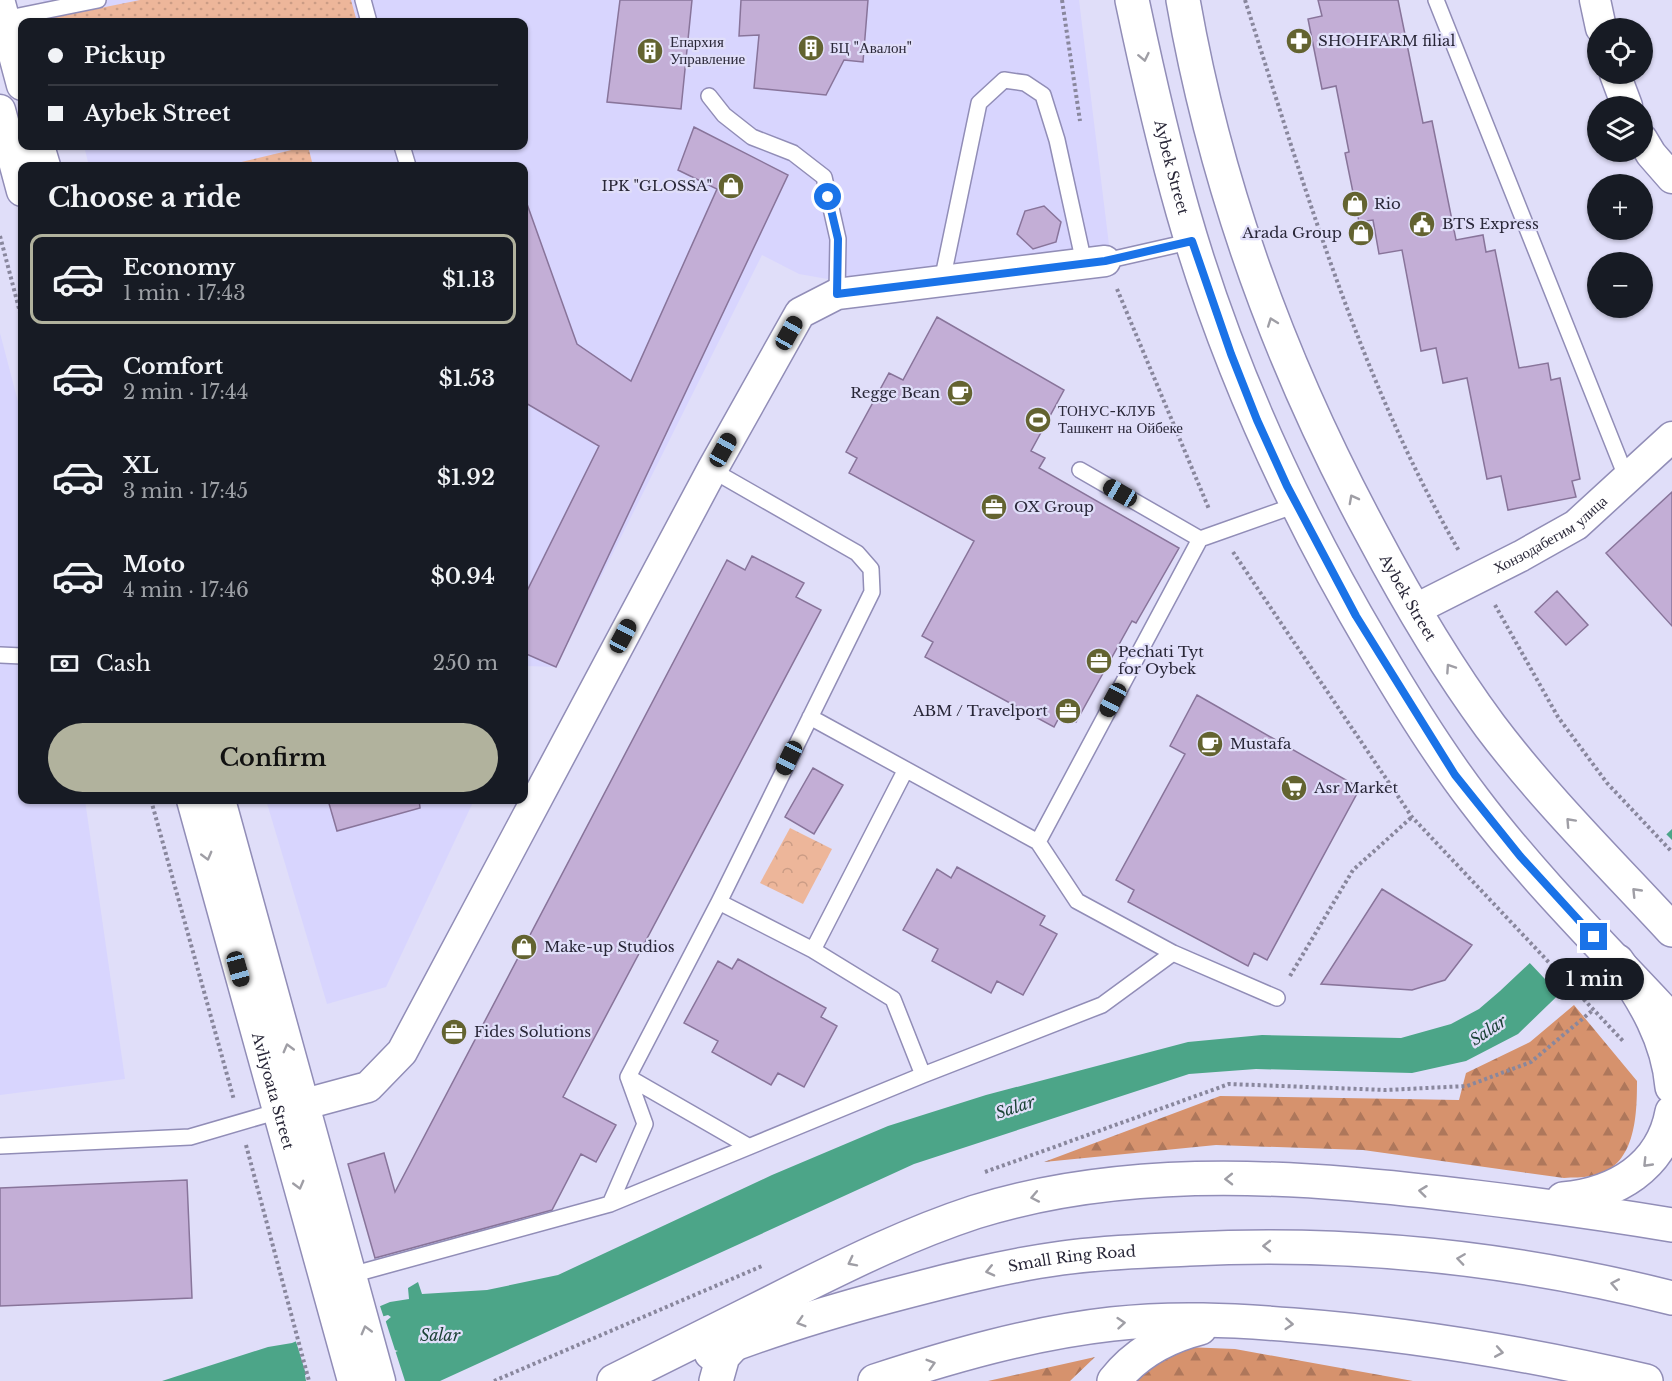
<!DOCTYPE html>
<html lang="en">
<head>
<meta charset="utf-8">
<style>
	:root { --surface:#171b24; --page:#242831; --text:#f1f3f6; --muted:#9ea1a6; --line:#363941; --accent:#b1b29d }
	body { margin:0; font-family:"Libre Baskerville",serif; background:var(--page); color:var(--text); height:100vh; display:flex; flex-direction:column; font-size:22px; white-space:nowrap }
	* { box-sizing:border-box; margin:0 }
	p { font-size:20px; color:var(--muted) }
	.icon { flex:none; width:33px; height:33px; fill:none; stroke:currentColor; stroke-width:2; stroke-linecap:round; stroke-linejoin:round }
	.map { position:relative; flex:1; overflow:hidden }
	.sheet { position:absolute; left:18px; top:162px; width:510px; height:642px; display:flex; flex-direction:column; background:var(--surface); border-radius:12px; box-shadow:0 2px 4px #0004 }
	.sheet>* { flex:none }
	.banner { position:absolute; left:18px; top:18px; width:510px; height:132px; border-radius:12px; box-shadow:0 2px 4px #0004; display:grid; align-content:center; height:132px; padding:0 30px; background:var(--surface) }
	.buttons { position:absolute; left:1587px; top:18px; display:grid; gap:12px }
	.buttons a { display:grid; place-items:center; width:66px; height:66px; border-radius:50%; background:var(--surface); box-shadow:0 2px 4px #0004; font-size:30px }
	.end { position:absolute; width:27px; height:27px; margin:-14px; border:8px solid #1a73e8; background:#fff; box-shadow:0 0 0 3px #fff }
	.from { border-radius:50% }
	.bubble { position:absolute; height:42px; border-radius:21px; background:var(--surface); box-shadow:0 2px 4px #0004; font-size:20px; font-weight:600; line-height:42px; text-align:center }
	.car { position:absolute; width:18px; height:36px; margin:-18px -9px; border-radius:8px; box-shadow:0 0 4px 2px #0007; background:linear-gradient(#222 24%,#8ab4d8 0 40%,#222 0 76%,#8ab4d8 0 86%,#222 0) }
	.banner b { display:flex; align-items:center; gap:21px; height:57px; font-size:22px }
	.banner b+b { border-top:2px solid var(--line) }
	.banner i { width:15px; height:15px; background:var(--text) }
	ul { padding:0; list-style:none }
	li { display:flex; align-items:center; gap:18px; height:90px; margin:0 12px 9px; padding:0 18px; border:3px solid transparent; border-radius:12px }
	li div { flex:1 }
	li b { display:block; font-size:22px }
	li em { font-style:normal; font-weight:600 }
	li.selected { border-color:var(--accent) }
	li>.icon { width:54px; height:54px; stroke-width:1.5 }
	h2 { padding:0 30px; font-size:27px; line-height:72px }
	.pay { display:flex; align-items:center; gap:15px; height:66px; padding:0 30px; font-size:22px }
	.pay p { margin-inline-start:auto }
	.primary-button { display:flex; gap:12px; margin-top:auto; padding:12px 30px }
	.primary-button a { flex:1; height:69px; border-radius:36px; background:var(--accent); color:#111; font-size:24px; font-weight:600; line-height:69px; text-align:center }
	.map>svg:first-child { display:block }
	.built { fill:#d8d5fe }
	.grass { fill:url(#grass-dots) }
	.forest { fill:url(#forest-firs) }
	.park { fill:url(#park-crowns) }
	.water { fill:#4ca588; fill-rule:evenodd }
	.pier { fill:#e0def9 }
	.building { fill:#c3aed6; stroke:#88749a; stroke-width:1.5 }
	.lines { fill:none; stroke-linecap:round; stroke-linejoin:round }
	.service-casing { stroke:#918db7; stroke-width:18 }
	.minor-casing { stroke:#918db7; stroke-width:33 }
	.primary-casing { stroke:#918db7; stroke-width:36 }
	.trunk-casing { stroke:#918db7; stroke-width:36 }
	.path { stroke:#89879d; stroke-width:4; stroke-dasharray:3 3; stroke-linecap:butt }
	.service { stroke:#fff; stroke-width:15 }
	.minor { stroke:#fff; stroke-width:30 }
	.primary { stroke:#fff; stroke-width:33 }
	.trunk { stroke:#fff; stroke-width:33 }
	.oneway { stroke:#9f9ea5 }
	.route { stroke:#1a73e8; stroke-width:8 }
	.labels { text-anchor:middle; stroke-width:4.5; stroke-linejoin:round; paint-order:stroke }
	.poi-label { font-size:15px; fill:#292738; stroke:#e0def9; text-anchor:start }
	.street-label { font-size:15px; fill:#292738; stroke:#e0def9 }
	.water-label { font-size:16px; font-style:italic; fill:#1a4134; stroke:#e0def9 }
</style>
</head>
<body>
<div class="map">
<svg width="1672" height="1381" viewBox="0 0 1672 1381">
	<defs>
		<pattern id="grass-dots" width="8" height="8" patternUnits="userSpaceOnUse" patternTransform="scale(1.5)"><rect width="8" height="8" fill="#edb69a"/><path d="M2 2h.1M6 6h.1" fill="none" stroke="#cb9c85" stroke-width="1.8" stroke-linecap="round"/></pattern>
		<pattern id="forest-firs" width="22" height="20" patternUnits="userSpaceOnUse" patternTransform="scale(1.5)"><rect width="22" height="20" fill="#d6926d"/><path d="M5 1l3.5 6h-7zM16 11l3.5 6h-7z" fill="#ae775b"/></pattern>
		<pattern id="park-crowns" width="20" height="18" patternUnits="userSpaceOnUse" patternTransform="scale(1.5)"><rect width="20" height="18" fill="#edb69a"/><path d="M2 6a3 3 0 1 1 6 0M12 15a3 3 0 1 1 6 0" fill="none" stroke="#cb9c85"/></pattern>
	</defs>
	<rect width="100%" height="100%" fill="#e0def9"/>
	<path class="built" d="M43 0H1079L1110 253 862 285 799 274 762 255 556 667 527 666 524 673V166H89L84 146H524V22H50Z
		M0 333 22 417V800H85L125 1079 0 1095Z
		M266 800H474L386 987 327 1004Z"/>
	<path class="grass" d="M140 0H351L357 22H52L51 18Z
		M308 146 313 166H225Z"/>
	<path class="forest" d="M1574 1005 1637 1081C1637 1115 1636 1169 1591 1176 1582 1178 1573 1177 1564 1178L1363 1150 1216 1145 1044 1162 1220 1096 1459 1100 1466 1073 1530 1042Z
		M1186 1347 1235 1349 1413 1381H1137L1160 1357Z
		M1095 1357 1070 1381H988Z"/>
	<path class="park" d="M790 828 832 849 803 904 760 883Z"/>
	<path class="water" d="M1672 829V885L1518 1034 1466 1061 1412 1073 1256 1069 1189 1074 914 1164 440 1381H310L398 1351 391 1349 305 1375 306 1381H162L268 1347 292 1343 390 1302 409 1299 408 1288 418 1282 422 1294 487 1290 558 1275 772 1175 888 1126 986 1095 1188 1042 1262 1035 1401 1038 1451 1024 1479 1009 1500 991ZM388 1315 391 1317 385 1322 299 1350 296 1341Z"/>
	<path class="pier" d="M1664 832 1672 840V889L1561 996 1527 960Z
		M379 1303 384 1318 299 1344 300 1347 385 1319 405 1381H308L295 1338Z"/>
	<path class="building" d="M620 0H692L681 109 607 102Z
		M741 0H868L863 62 844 60 826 95 754 88 759 35 739 36Z
		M1318 0H1398L1423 123 1432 121 1456 240 1483 235 1486 252 1495 250 1519 368 1548 363 1551 380 1560 378 1580 479 1572 481 1576 497 1508 510 1501 476 1487 479 1467 378 1443 383 1436 348 1421 351 1402 250 1379 254 1373 220 1359 222 1345 153 1349 152 1336 86 1322 89 1308 19 1322 16Z
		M694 127 788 175 556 667 524 653V597L599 446 524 402V205L527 204 577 344 631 381 717 189 678 170Z
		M1044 206 1061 222 1056 242 1033 249 1017 234 1025 211Z
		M937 317 1064 390 1031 451 1045 458 1039 468 1179 548 1136 623 1132 621 1076 722 1061 714 1054 727 925 657 933 642 922 636 974 541 849 473 857 458 846 452 889 373 903 380Z
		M1672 492V626L1606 553Z
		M752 556 804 583 796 597 821 610 563 1097 616 1125 596 1162 581 1154 552 1210 375 1258 348 1164 384 1153 395 1192 727 560 745 570Z
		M1557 591 1588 625 1566 645 1535 612Z
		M1197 695 1360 788 1267 960 1254 953 1248 966 1128 902 1134 890 1116 880 1185 754 1170 746Z
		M813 768 843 785 814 834 785 817Z
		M328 800H419L420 808 337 831Z
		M957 867 1045 916 1040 925 1057 934 1023 995 997 981 991 993 932 961 938 949 903 930 937 869 951 878Z
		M1382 889 1472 945 1445 980 1412 990 1321 984Z
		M738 959 826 1008 821 1017 837 1026 804 1087 778 1073 771 1085 712 1052 718 1041 684 1023 718 961 732 969Z
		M187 1180 192 1298 0 1306V1188Z"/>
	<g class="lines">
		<defs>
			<path id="service" d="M363 0 369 22
				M1436 0 1627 479
				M4 19 98 0
				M709 96 724 115 752 137 793 153 824 177 838 239 837 294
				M402 146 408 166
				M1105 261 1193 241
				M942 281 979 103 1004 80 1025 83 1043 95 1057 140 1084 263
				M1080 470 1200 539 1296 505
				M0 655 22 656
				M810 717 1038 842 1200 539
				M905 771 813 950 893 999 923 1075
				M1038 842 1077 901 1173 953
				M719 902 813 950
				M628 1077 719 902 872 592 871 569 857 553 712 470
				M0 1146 190 1137 279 1111
				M610 1204 645 1124 628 1077 748 1146
				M351 1275 610 1204 923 1075 1102 1005 1173 953 1277 998"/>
			<g id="minor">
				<path d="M1595 0 1601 28"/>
				<path d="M0 3 22 85"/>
				<path d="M1615 74 1627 106"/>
				<path d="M0 110 22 191"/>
				<path d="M1642 139 1651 154 1672 178"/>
				<path d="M39 146 45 166"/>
				<path id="s1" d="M1414 610 1521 556 1576 525 1672 437"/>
				<path id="s2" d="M192 800 353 1381"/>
				<path d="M220 800 380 1381"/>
				<path d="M279 1111 368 1087 402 1052 712 470 800 313 837 294 1105 261"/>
			</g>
			<g id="primary">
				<path id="s3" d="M1132 0C1147 71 1163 142 1183 212 1227 366 1294 511 1375 648 1406 701 1438 753 1475 801 1534 879 1605 949 1672 1021"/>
				<path id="s4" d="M1183 0C1216 188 1281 366 1372 534 1407 600 1445 665 1490 726 1545 799 1610 863 1672 930"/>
			</g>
			<g id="trunk">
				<path d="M1617 961C1644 1000 1668 1039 1672 1087"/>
				<path d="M1563 1199C1616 1194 1662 1167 1672 1112"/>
				<path id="s5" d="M711 1353C769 1330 829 1312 889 1296 946 1281 1003 1266 1062 1258 1104 1252 1147 1251 1189 1249 1352 1241 1514 1258 1672 1298"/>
				<path d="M614 1381C674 1351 733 1322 792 1292 852 1262 911 1233 975 1212 1135 1162 1311 1177 1475 1197 1541 1205 1606 1214 1672 1225"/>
				<path d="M716 1381 723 1356 734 1344"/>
				<path d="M875 1381C952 1356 1031 1333 1112 1324 1173 1317 1233 1320 1293 1325 1411 1334 1530 1354 1646 1381"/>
				<path d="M1114 1381C1136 1353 1165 1337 1200 1328"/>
			</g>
		</defs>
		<use href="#service" class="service-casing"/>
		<use href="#minor" class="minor-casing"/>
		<use href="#primary" class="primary-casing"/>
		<use href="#trunk" class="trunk-casing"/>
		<path class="path" d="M1062 0 1080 121
			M1245 0C1305 188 1360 380 1459 551
			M0 236 22 320
			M1117 289 1209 509
			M1233 552 1412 817 1623 1041
			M1495 605 1558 717 1607 783 1672 852
			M151 800 234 1100
			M1290 976 1353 870 1412 817
			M246 1145 309 1381
			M985 1172 1229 1084 1386 1090 1467 1086 1531 1062 1593 1010
			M494 1381 762 1266"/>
		<use href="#service" class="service"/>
		<use href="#minor" class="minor"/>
		<use href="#primary" class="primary"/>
		<use href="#trunk" class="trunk"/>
	</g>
	<defs><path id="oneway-chevron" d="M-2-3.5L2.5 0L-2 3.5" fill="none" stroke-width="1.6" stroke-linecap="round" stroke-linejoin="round" transform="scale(1.5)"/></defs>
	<g class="oneway">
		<use href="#oneway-chevron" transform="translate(1144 57) rotate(78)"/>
		<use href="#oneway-chevron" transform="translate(1272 322) rotate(-110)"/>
		<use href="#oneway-chevron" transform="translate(1353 499) rotate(-118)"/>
		<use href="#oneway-chevron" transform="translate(1450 668) rotate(-124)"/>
		<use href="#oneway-chevron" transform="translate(1570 822) rotate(-133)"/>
		<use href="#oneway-chevron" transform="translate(207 856) rotate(75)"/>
		<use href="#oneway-chevron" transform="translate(1636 892) rotate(-134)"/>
		<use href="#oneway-chevron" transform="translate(288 1048) rotate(-105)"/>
		<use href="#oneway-chevron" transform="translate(1647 1163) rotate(134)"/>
		<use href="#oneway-chevron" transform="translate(1229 1179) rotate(179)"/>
		<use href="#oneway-chevron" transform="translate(299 1185) rotate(75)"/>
		<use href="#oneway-chevron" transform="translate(1423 1191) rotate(-173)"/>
		<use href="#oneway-chevron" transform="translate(1035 1197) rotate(169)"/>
		<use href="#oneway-chevron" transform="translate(1267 1246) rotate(180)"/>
		<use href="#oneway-chevron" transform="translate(1461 1259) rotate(-172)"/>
		<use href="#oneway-chevron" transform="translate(852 1262) rotate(153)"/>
		<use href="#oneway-chevron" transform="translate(990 1271) rotate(167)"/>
		<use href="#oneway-chevron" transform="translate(1615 1284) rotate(-169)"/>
		<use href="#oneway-chevron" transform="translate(801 1322) rotate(163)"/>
		<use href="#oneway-chevron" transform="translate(1121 1323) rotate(-5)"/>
		<use href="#oneway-chevron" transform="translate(1289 1324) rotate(4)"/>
		<use href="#oneway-chevron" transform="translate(366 1330) rotate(-105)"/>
		<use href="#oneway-chevron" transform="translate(1499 1352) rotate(10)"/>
		<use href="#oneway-chevron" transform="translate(931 1364) rotate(-17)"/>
	</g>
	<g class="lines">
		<path class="route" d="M828 197 838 239 837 294 1105 261 1192 241 1231 354 1257 420 1287 486 1356 616 1455 775 1520 856 1594 937"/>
	</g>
	<defs>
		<symbol id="pharmacy-disc" viewBox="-11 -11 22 22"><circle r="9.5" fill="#636330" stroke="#e0def9"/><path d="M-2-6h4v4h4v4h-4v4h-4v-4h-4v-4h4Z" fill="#fff"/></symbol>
		<symbol id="building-disc" viewBox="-11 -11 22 22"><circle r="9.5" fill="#636330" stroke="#e0def9"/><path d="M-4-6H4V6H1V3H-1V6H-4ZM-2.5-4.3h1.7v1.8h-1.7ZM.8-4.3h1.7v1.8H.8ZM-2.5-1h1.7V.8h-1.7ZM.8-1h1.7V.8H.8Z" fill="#fff"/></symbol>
		<symbol id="shop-disc" viewBox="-11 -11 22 22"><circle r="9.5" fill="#636330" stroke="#e0def9"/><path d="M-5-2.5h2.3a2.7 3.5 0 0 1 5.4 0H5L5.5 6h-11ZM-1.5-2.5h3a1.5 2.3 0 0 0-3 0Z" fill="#fff"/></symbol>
		<symbol id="civic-disc" viewBox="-11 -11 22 22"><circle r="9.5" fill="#636330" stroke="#e0def9"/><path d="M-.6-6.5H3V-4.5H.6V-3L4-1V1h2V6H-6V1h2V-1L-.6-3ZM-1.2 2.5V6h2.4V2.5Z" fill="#fff"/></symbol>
		<symbol id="cafe-disc" viewBox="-11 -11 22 22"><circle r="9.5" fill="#636330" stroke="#e0def9"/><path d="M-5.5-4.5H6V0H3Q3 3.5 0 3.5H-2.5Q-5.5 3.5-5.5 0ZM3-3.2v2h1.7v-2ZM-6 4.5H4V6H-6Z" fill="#fff"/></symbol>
		<symbol id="stadium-disc" viewBox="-11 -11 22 22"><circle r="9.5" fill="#636330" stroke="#e0def9"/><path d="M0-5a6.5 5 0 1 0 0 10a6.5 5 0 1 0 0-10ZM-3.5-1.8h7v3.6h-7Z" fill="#fff"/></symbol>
		<symbol id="office-disc" viewBox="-11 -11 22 22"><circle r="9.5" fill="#636330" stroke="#e0def9"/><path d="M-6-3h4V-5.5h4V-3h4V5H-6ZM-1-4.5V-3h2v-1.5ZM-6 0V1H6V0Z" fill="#fff"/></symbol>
		<symbol id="supermarket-disc" viewBox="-11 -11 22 22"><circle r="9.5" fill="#636330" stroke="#e0def9"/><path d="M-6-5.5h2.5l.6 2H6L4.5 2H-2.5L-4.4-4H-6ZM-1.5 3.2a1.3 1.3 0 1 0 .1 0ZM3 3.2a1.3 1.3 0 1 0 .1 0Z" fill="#fff"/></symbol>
	</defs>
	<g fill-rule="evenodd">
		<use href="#pharmacy-disc" x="1284" y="26" width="30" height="30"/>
		<use href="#building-disc" x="796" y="33" width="30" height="30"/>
		<use href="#building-disc" x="635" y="36" width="30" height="30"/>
		<use href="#shop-disc" x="716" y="171" width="30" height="30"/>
		<use href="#shop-disc" x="1340" y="189" width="30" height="30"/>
		<use href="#civic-disc" x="1407" y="209" width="30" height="30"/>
		<use href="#shop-disc" x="1346" y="218" width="30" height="30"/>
		<use href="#cafe-disc" x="945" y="378" width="30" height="30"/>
		<use href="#stadium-disc" x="1023" y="405" width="30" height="30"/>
		<use href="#office-disc" x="979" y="492" width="30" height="30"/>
		<use href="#office-disc" x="1084" y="646" width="30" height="30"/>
		<use href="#office-disc" x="1053" y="696" width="30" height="30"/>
		<use href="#cafe-disc" x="1195" y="729" width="30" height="30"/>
		<use href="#supermarket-disc" x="1279" y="773" width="30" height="30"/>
		<use href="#shop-disc" x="509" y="932" width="30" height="30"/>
		<use href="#office-disc" x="439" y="1017" width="30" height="30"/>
	</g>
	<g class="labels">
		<g class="poi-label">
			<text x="1318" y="46">SHOHFARM filial</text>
			<text x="670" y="47">Епархия<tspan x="670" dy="17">Управление</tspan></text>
			<text x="830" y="53">БЦ "Авалон"</text>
			<text x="712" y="191" text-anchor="end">IPK "GLOSSA"</text>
			<text x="1374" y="209">Rio</text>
			<text x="1442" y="229">BTS Express</text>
			<text x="1342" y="238" text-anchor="end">Arada Group</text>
			<text x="940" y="398" text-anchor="end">Regge Bean</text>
			<text x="1058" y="416">ТОНУС-КЛУБ<tspan x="1058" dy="17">Ташкент на Ойбеке</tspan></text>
			<text x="1014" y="512">OX Group</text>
			<text x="1118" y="657">Pechati Tyt<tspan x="1118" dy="17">for Oybek</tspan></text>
			<text x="1048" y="716" text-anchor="end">ABM / Travelport</text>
			<text x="1230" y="749">Mustafa</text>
			<text x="1314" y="793">Asr Market</text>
			<text x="544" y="952">Make-up Studios</text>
			<text x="474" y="1037">Fides Solutions</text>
		</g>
		<g class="street-label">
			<text dy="5" stroke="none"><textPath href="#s3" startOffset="172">Aybek Street</textPath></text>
			<text dy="5" stroke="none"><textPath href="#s1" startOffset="156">Хонзодабегим улица</textPath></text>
			<text dy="5" stroke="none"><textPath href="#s4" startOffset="642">Aybek Street</textPath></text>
			<text dy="5" stroke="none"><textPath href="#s2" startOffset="302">Avliyoata Street</textPath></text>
			<text dy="5" stroke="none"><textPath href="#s5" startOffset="374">Small Ring Road</textPath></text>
		</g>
		<g class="water-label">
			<text transform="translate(1488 1030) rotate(-34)" y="6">Salar</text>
			<text transform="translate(1015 1107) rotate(-18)" y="6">Salar</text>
			<text x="440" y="1341">Salar</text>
		</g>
	</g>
</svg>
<div class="buttons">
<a><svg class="icon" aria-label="locate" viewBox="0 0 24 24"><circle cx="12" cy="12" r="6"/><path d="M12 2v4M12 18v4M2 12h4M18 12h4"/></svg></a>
<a><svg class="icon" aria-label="layers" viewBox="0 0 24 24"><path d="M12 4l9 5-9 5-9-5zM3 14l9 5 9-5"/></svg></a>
<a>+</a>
<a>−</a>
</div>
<i class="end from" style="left:828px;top:197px"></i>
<i class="end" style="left:1594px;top:937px"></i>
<div class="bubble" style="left:1545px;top:958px;width:99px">1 min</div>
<i class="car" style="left:789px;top:333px;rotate:29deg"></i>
<i class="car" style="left:723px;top:450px;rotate:29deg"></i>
<i class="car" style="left:1120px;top:493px;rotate:300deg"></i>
<i class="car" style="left:623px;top:636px;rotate:28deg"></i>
<i class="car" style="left:1113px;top:700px;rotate:208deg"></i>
<i class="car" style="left:789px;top:758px;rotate:206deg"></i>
<i class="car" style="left:238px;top:969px;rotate:164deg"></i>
<div class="banner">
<b><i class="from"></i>Pickup</b>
<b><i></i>Aybek Street</b>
</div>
<section class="sheet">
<h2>Choose a ride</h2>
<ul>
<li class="selected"><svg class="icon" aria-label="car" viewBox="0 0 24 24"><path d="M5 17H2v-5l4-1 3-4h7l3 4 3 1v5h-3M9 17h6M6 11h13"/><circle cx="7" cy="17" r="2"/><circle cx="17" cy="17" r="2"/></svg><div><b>Economy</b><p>1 min · 17:43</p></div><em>$1.13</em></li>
<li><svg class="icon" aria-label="car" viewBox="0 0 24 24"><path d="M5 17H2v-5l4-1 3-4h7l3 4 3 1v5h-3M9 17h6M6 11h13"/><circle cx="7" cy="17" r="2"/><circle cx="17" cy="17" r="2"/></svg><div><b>Comfort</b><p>2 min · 17:44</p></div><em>$1.53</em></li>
<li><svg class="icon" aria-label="car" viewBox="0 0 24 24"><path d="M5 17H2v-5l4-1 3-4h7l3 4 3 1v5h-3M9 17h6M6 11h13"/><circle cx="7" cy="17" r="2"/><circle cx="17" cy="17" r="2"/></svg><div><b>XL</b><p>3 min · 17:45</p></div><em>$1.92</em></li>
<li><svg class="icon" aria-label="car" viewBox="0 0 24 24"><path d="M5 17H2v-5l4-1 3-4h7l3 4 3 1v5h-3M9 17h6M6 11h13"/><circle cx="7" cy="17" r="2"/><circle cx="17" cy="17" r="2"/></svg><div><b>Moto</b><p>4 min · 17:46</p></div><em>$0.94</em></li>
</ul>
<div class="pay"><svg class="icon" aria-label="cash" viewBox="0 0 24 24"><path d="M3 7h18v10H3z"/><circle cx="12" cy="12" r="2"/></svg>Cash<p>250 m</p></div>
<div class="primary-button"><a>Confirm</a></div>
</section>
</div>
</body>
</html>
